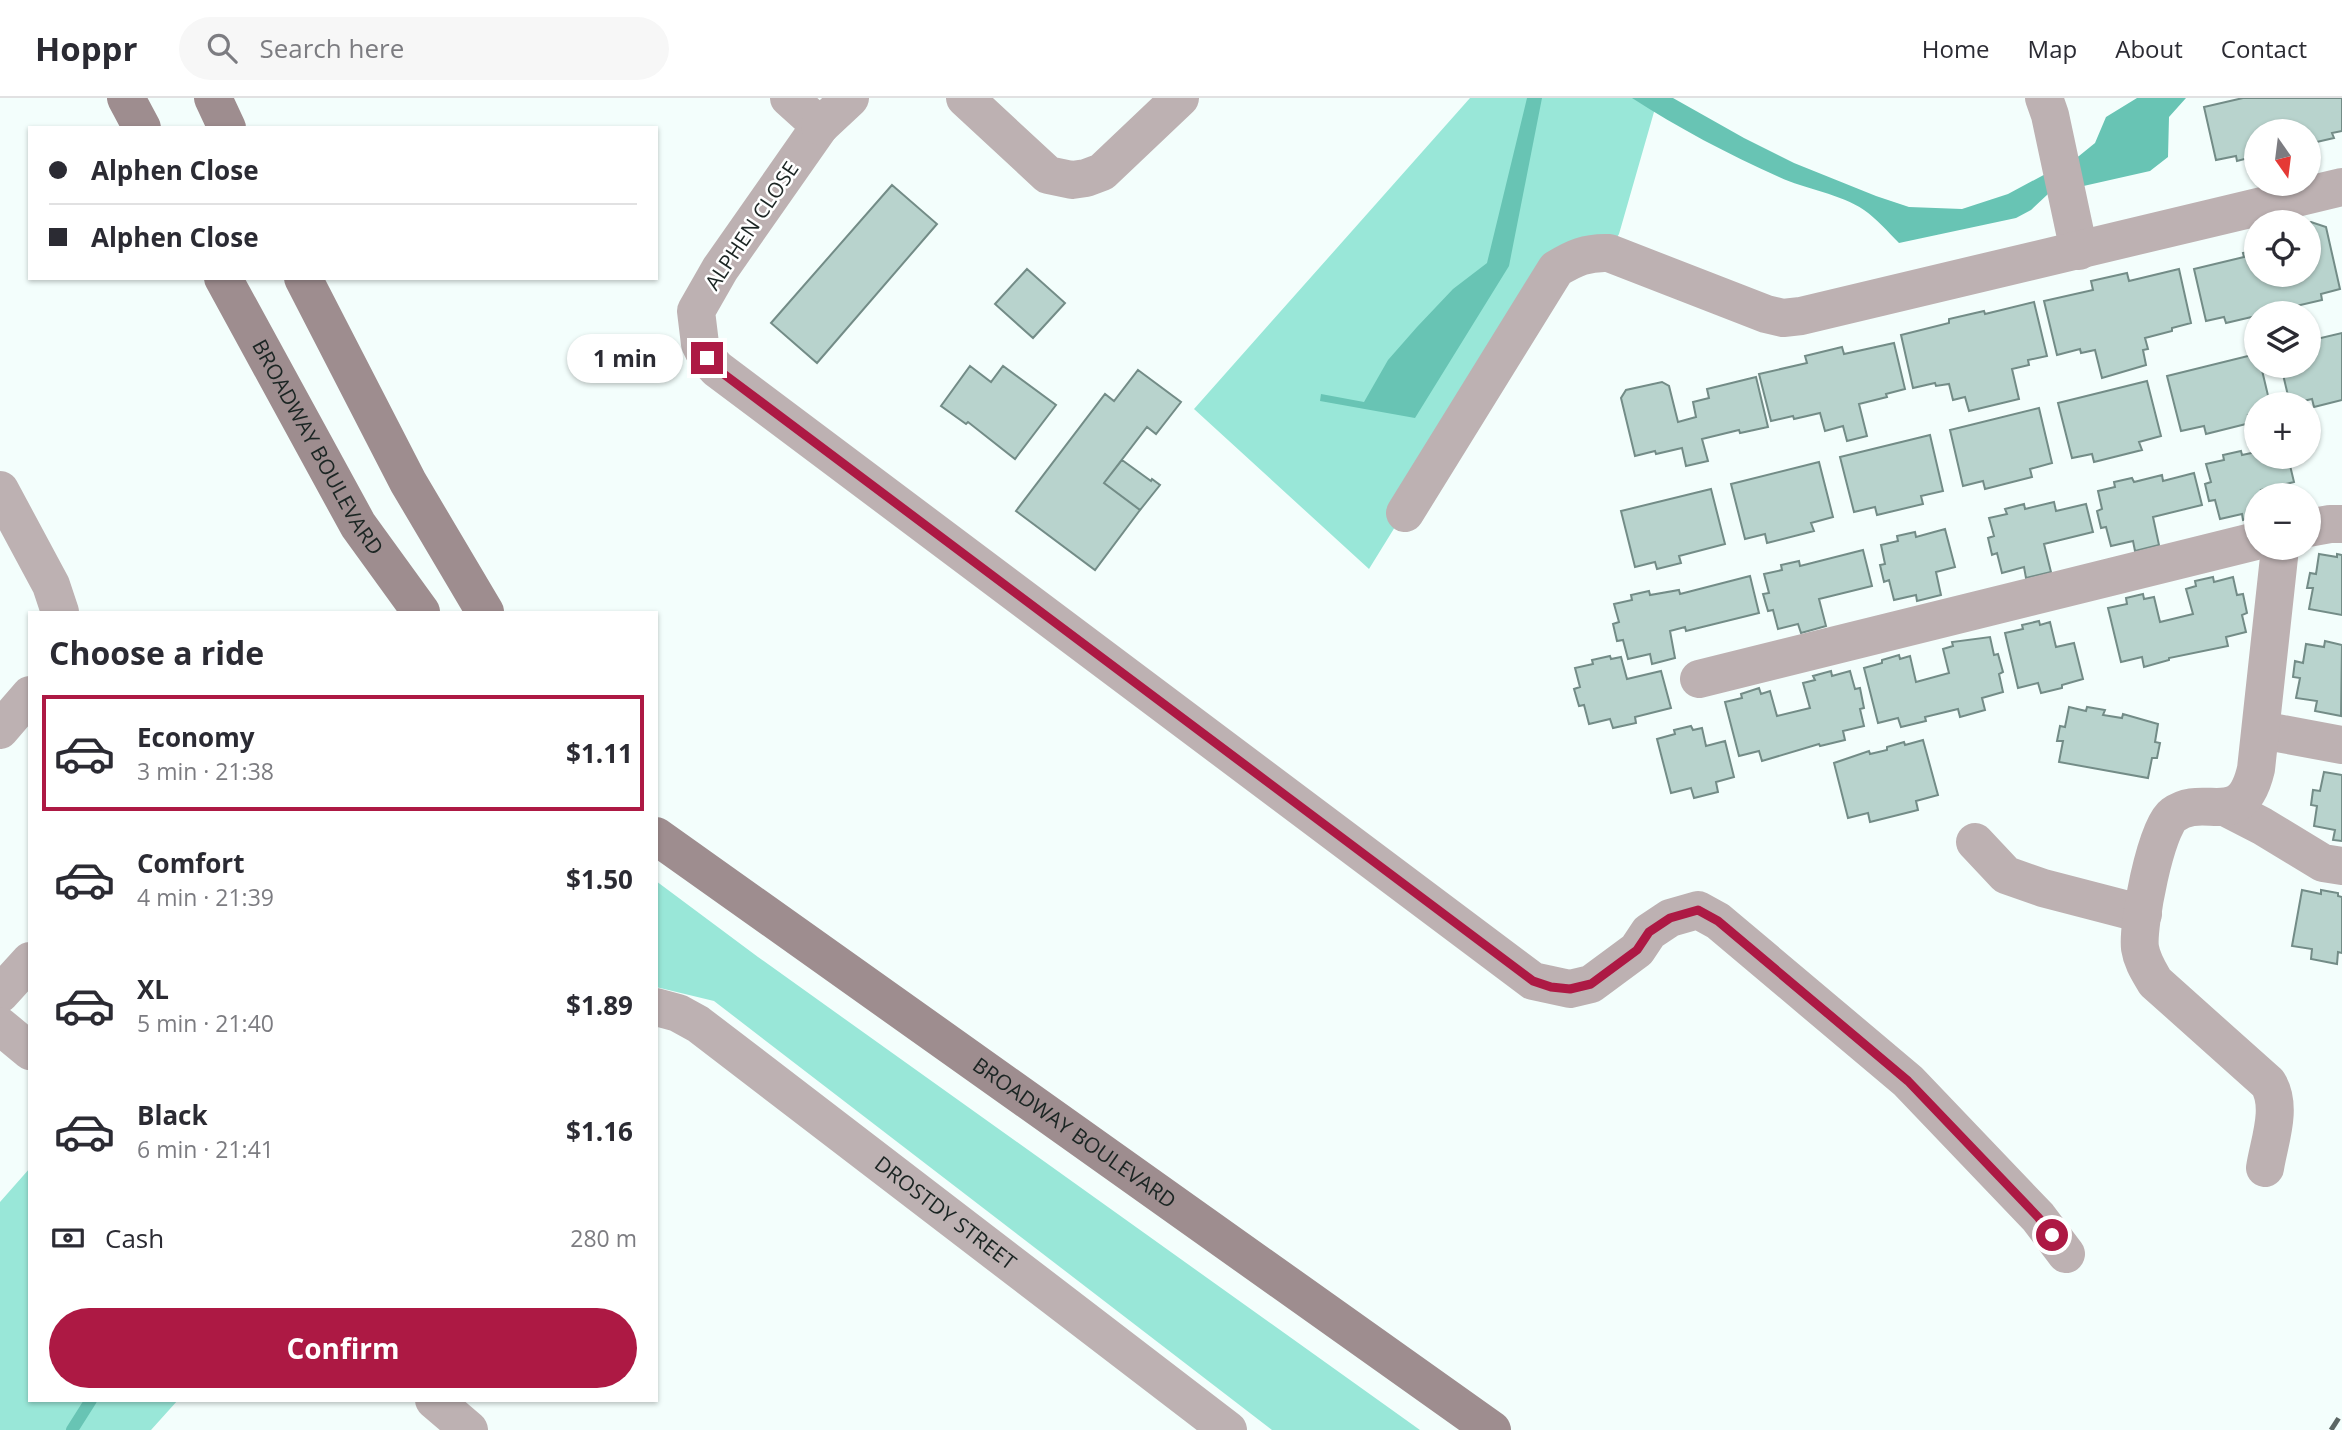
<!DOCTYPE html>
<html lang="en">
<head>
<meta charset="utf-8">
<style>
	:root { --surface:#fff; --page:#f7f7f7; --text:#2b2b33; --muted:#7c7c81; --line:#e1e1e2; --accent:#ad1944 }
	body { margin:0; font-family:"Open Sans",sans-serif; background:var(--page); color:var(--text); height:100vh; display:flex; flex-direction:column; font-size:26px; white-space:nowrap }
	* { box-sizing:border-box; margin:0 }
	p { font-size:23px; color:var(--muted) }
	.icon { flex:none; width:38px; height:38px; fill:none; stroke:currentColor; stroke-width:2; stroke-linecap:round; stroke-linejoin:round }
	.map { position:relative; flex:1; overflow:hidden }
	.side { position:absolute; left:28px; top:513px; width:630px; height:791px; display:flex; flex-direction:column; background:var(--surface); border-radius:0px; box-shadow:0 2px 5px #0004 }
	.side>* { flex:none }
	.guide { position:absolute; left:28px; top:28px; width:630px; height:154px; border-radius:0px; box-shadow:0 2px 5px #0004; display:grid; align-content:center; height:154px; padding:0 21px; background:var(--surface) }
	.needle { width:46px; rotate:166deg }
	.fabs { position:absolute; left:2244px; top:21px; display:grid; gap:14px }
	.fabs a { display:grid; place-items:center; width:77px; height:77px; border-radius:50%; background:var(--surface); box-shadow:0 2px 5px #0004; font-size:35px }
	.end { position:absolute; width:32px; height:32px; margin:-16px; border:9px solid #ad1944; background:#fff; box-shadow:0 0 0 4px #fff }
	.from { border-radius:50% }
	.bubble { position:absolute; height:49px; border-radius:24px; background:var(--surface); box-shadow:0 2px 5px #0004; font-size:23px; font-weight:700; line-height:49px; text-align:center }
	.guide b { display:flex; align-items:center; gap:24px; height:66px; font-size:26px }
	.guide b+b { border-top:2px solid var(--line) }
	.guide i { width:18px; height:18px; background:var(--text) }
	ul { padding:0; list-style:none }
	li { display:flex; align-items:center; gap:21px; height:116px; margin:0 14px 10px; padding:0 7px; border:4px solid transparent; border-radius:0px }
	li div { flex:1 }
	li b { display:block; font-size:26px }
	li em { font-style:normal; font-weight:700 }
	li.current { border-color:var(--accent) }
	li>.icon { width:63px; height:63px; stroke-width:1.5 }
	h2 { padding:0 21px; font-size:32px; line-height:84px }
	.pay { display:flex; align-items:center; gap:18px; height:77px; padding:0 21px; font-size:26px }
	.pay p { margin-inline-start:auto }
	.primary-button { display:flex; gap:14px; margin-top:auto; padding:14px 21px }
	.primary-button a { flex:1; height:80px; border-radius:42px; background:var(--accent); color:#fff; font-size:28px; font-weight:700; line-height:80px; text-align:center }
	header { display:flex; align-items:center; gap:42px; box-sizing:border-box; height:98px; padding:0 35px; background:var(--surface); border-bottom:2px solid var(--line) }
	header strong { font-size:33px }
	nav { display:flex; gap:38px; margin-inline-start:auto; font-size:24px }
	.search { width:490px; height:63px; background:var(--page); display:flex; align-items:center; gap:18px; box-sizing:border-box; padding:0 24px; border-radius:38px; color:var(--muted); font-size:26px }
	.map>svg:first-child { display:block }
	.green { fill:#99e7d8 }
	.water { fill:#68c4b4 }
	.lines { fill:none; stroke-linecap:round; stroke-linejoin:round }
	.stream { stroke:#68c4b4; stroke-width:12 }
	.building { fill:#b8d3cd; stroke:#738c87; stroke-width:2 }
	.street { stroke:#bdb1b2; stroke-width:38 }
	.secondary { stroke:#9e8d8f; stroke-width:38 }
	.rail { stroke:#5c6664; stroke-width:5; stroke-dasharray:14 7; stroke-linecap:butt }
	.route { stroke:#ad1944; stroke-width:9 }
	.labels { text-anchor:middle; stroke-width:5; stroke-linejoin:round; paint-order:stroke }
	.street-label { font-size:21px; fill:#1b2523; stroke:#fff }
</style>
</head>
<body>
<header>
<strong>Hoppr</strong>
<div class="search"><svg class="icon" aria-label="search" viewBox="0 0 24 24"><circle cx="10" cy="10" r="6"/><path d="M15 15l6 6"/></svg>Search here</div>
<nav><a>Home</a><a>Map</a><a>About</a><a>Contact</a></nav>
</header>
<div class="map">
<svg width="2342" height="1332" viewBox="0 0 2342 1332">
	<rect width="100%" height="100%" fill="#f3fefc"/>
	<path class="green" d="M1470 0H1658L1619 136 1609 153 1555 170 1369 471 1194 311Z
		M656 783 758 859 1420 1332H1272L714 903 656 889Z
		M30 1070V1302H178L151 1332H0V1104Z"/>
	<path class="water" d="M1527 0H1542L1509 168 1415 320 1320 303 1321 296 1364 304 1388 262 1417 229 1453 191 1487 165Z
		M1632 0H1673L1744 40 1794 65 1876 98 1909 109 1962 111 2008 96 2079 58 2095 45 2106 19 2137 0H2186L2169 19 2168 59 2150 73 2048 96 2031 112 2016 120 1899 145C1888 134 1877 121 1864 112 1841 96 1805 91 1779 79 1728 56 1678 30 1632 0Z"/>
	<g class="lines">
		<path class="stream" d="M72 1332 91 1302"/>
	</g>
	<path class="building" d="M2243 0H2342V33L2332 35 2334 40 2308 46V33H2256V58L2237 63 2236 58 2216 62 2204 9Z
		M892 87 937 126 817 265 771 225Z
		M2308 124H2311L2326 129 2340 191 2321 196 2322 202 2296 208 2297 215H2256V218L2226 225 2224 219 2206 223 2194 171 2244 159 2243 155 2256 152V177H2308Z
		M1027 171 1065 205 1033 240 995 206Z
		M2179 171 2191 225 2172 230V233L2145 240 2148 251 2143 252 2146 267 2102 280 2095 252 2081 255 2080 251 2057 257 2044 203 2093 192 2091 183 2127 175 2129 183Z
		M2034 204 2047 258 2028 262 2029 267 2012 271 2019 301 1969 313 1965 299 1953 302 1949 286 1936 288 1935 285 1913 290 1901 237 1949 225V221L1984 213 1985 216Z
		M2342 235V302L2314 309 2312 301 2290 306 2281 268H2308V243Z
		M1894 245 1905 291 1886 296 1887 299 1859 306 1867 338 1847 343 1843 328 1825 333 1820 315 1794 321 1793 318 1771 323 1759 276 1807 265 1805 258 1842 249 1844 256Z
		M2256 256V268H2261L2270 306H2256V315L2248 317 2250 325 2206 336 2204 328 2181 333 2167 278Z
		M970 268 991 284 1003 268 1056 307 1015 361 968 324 966 326 941 308Z
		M1138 272 1181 304 1156 336 1147 329 1104 385 1140 412 1095 472 1016 413 1105 296 1114 303Z
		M1756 279 1768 329 1740 335 1739 332 1702 341 1708 363 1686 368 1682 350 1656 356 1655 353 1635 358 1621 300 1626 292 1662 284 1669 288 1678 324 1696 319 1693 304 1709 300 1707 291Z
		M2147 283 2161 338 2139 344 2142 352 2094 364 2092 356 2072 360 2058 305Z
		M2039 310 2052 365 2030 371 2032 379 1985 391 1983 383 1963 388 1950 332Z
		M1930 337 1943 393 1921 398 1923 406 1877 417 1875 409 1854 414 1840 359Z
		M2241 353 2242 357 2256 354V359H2288L2294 384 2261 392 2263 397H2256V419L2243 422 2242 416 2220 421 2215 402 2209 403 2205 386 2211 384 2206 366 2224 362 2223 357Z
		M1122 362 1151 383 1152 381 1160 387 1140 412 1104 385Z
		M1819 364 1833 419 1811 425 1814 433 1767 445 1765 436 1745 441 1731 386Z
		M2194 375 2202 407 2153 419 2159 447 2135 453 2133 443 2111 448 2106 429 2101 430 2097 413 2102 411 2098 393 2115 389 2114 384 2132 380 2134 384 2162 377 2163 383Z
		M1711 391 1725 446 1679 458 1681 465 1657 471 1655 464 1635 469 1621 413Z
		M2054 404 2056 413 2086 406 2093 434 2044 446 2051 474 2026 480 2024 469 2002 475 1997 455 1992 457 1988 440 1994 438 1989 420 2007 416 2005 411 2024 406 2025 411Z
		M1945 431 1955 469 1936 474 1941 497 1917 503 1916 497 1894 502 1889 482 1884 484 1880 467 1885 466 1881 447 1898 443 1897 438 1915 434 1916 439Z
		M1863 452 1872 488 1819 501 1826 528 1801 535 1798 526 1778 531 1773 512 1768 513 1763 496 1769 495 1764 476 1782 472 1781 467 1799 463 1800 468Z
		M2319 456 2337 459V456L2342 457V517L2309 511 2313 490H2307L2310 475 2316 476Z
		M1750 478 1759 515 1686 533 1685 529 1670 533 1675 560 1652 566 1650 556 1628 561 1623 542 1617 543 1613 526 1619 524 1614 506 1632 502 1631 497 1649 493 1650 497 1679 492 1680 496Z
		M2213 479 2214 484 2233 479 2237 497 2243 496 2247 515 2242 517 2246 534 2226 539 2228 548 2169 560V562L2144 569 2142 559 2121 564 2108 510 2127 506 2126 500 2143 496 2144 501 2154 499 2160 524 2193 516 2186 491 2196 488 2195 483Z
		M2039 523 2040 527 2050 524 2056 549 2074 545 2083 581 2062 587V590L2041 595 2038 585 2018 590 2005 535 2023 531 2022 527Z
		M1990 539 1994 557 1998 556 2003 574 1999 576 2003 594 1982 600 1985 612 1960 619 1958 611 1925 619 1926 623 1901 629 1898 620 1878 625 1864 570 1882 565V562L1899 557 1900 561 1910 558 1916 584 1949 575 1943 551 1953 548 1952 544Z
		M2325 543 2342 547 2341 618 2315 613 2317 603 2296 600 2300 580 2293 579 2295 563 2303 565 2306 546 2324 549Z
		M1610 558 1611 561 1621 559 1627 581 1661 573 1671 610 1635 619 1636 625 1613 630 1610 621 1589 626 1584 607 1579 608 1574 591 1580 589 1575 570 1593 566 1592 562Z
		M1831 573 1832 578 1850 573 1855 591 1860 590 1864 610 1860 611 1864 628 1843 633 1845 642 1820 648 1819 646 1762 663 1759 653 1739 658 1725 604 1742 600 1741 596 1759 590 1761 596 1770 593 1777 618 1810 610 1803 585 1815 582 1813 578Z
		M2069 609 2086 613 2087 609 2105 612 2103 617 2122 620 2123 616 2158 626 2155 644 2160 645 2157 660H2152L2148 680 2059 664 2063 643H2057L2060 628 2065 629Z
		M1691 628 1693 632 1702 630 1706 648 1725 643 1734 679 1716 684 1718 694 1694 700 1691 690 1671 695 1657 641 1675 636 1674 632Z
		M1923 642 1938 697 1916 703 1918 712 1870 724 1868 715 1848 720 1834 665 1869 653 1870 656 1887 652V649L1904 644 1905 647Z
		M2324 674 2342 677V743L2333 742 2335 732 2314 728 2317 708 2311 707 2313 692 2320 693Z
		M2302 792 2321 796V792L2338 795V798L2342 799V855L2338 854 2337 866 2311 861 2312 851 2292 848Z"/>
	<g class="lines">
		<g class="street">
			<path d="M789 0 820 28 720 171 696 213 700 246 707 260 717 271 1533 883 1570 891 1591 886 1637 852 1649 834 1670 820 1698 812 1718 823 1908 983 2038 1119 2066 1156"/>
			<path d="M965 0 1048 77 1072 82 1086 80 1102 74 1180 0"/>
			<path d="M2044 0 2050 17 2079 153"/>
			<path d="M820 28 850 0"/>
			<path d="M0 392 51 487 60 514"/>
			<path d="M1405 415 1556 171C1574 160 1587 154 1609 155L1766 216 1783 220 1801 218 2342 89"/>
			<path d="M2308 430 2330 426H2342"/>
			<path d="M1699 581 2256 443"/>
			<path d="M0 632 30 597"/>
			<path d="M2261 632 2342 647"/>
			<path d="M2227 710 2262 728 2323 765 2342 768"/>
			<path d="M1975 744 2006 777 2043 790 2143 816"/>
			<path d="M0 896 30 863"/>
			<path id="s1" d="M656 909 678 915 698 926 1228 1332"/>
			<path d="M0 928 30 953"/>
			<path d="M2265 1070C2269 1044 2283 1009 2268 985L2155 884C2148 872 2142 863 2140 850 2137 828 2156 729 2173 717 2205 693 2241 735 2256 671L2280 450"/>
			<path d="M434 1302 469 1332"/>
		</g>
		<g class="secondary">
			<path d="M126 0 142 30"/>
			<path d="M213 0 227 30"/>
			<path id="s2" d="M223 180 358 427 421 514"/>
			<path d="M303 180 408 384 485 514"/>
			<path id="s3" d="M656 738 1492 1332"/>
		</g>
		<path class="rail" d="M2331 1332 2342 1315"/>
	</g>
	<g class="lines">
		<path class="route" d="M707 260 717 271 1533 883 1551 889 1570 891 1591 886 1637 852 1649 834 1670 820 1698 812 1718 823 1908 983 2038 1119 2052 1137"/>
	</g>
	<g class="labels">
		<g class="street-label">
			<text transform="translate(752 128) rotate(-56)" y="7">ALPHEN CLOSE</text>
			<text dy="7" stroke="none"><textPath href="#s2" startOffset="194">BROADWAY BOULEVARD</textPath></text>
			<text dy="7" stroke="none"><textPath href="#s3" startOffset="513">BROADWAY BOULEVARD</textPath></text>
			<text dy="7" stroke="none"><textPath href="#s1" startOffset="357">DROSTDY STREET</textPath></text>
		</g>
	</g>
</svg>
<div class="fabs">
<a><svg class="needle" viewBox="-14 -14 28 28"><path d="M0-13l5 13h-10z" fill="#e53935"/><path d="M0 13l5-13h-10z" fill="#7c7c81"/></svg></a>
<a><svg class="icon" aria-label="locate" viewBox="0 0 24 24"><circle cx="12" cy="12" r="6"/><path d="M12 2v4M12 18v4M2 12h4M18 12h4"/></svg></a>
<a><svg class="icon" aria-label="layers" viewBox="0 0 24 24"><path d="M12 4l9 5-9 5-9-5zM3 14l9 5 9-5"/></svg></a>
<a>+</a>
<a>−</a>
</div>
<i class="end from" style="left:2052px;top:1137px"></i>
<i class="end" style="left:707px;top:260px"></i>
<div class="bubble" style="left:567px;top:236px;width:116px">1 min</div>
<div class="guide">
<b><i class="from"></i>Alphen Close</b>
<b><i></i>Alphen Close</b>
</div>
<section class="side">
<h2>Choose a ride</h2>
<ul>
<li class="current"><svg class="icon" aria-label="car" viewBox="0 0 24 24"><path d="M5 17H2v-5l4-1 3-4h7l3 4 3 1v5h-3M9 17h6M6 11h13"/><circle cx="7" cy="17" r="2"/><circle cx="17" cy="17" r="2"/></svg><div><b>Economy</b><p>3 min · 21:38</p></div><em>$1.11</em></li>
<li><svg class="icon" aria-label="car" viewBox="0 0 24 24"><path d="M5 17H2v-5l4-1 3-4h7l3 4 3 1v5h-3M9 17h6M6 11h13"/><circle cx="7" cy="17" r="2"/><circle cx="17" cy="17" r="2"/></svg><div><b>Comfort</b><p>4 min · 21:39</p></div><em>$1.50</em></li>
<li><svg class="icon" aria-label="car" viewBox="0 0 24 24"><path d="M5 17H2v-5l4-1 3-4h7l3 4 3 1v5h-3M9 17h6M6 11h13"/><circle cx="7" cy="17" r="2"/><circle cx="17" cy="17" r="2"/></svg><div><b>XL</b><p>5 min · 21:40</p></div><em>$1.89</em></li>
<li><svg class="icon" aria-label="car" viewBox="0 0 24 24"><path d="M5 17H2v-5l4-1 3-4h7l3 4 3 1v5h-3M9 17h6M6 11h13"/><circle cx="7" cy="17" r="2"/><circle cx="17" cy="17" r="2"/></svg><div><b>Black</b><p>6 min · 21:41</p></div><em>$1.16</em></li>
</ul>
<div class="pay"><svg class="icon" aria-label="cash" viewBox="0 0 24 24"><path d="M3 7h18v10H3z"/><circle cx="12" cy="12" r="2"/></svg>Cash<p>280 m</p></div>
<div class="primary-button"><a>Confirm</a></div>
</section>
</div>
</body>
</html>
